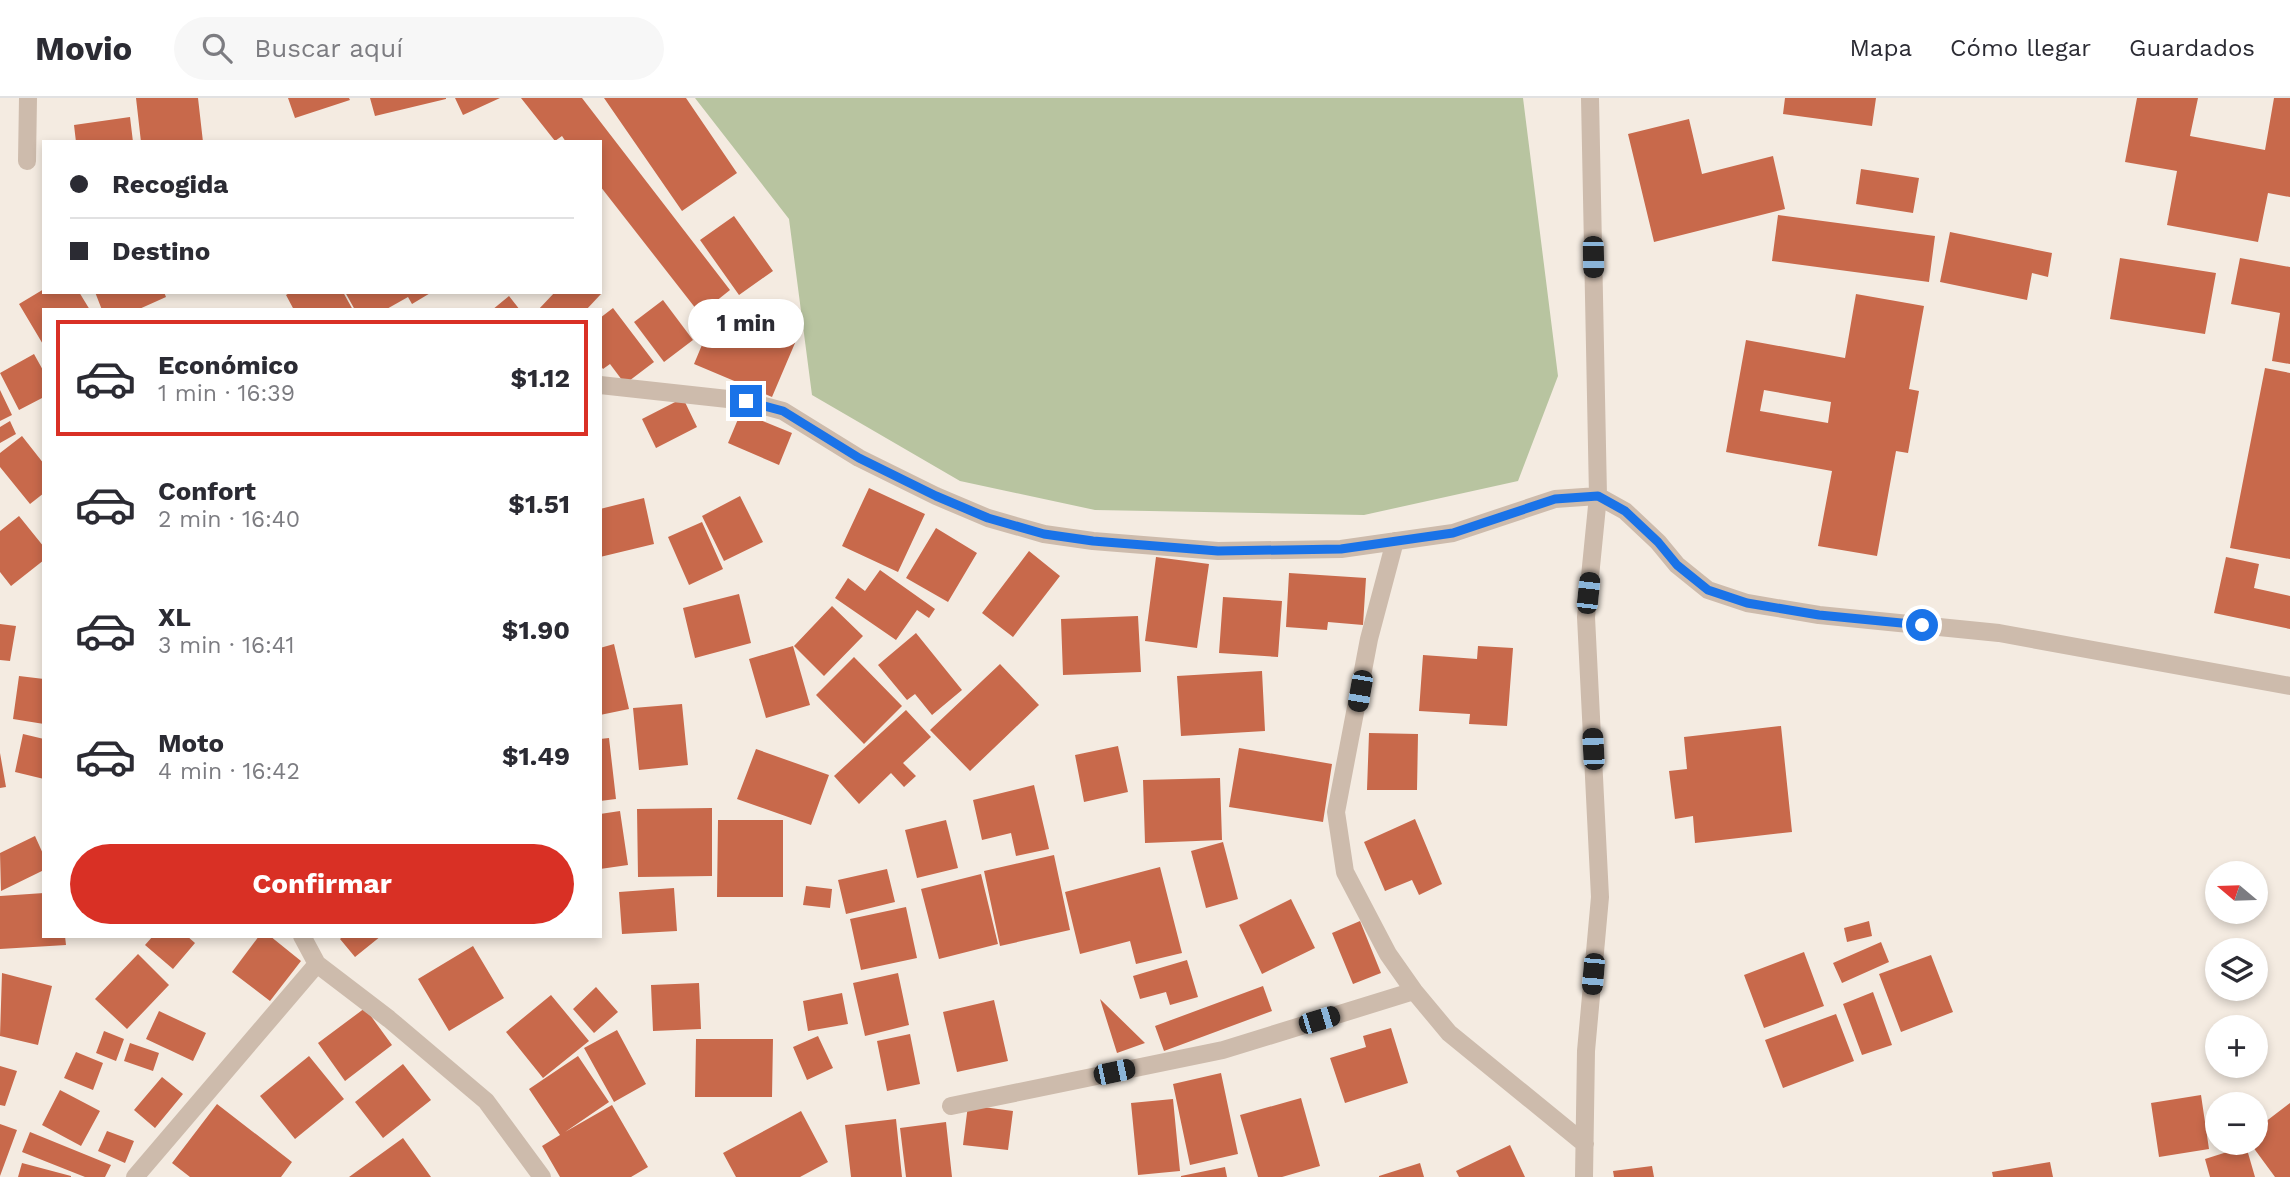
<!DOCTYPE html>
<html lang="es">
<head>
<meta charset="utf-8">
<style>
	:root { --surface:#fff; --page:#f7f7f7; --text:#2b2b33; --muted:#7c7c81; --line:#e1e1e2; --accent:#d93025 }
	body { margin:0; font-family:"Work Sans",sans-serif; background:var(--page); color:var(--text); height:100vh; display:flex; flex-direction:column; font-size:26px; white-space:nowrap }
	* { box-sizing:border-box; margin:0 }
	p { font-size:23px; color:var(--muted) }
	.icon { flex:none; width:38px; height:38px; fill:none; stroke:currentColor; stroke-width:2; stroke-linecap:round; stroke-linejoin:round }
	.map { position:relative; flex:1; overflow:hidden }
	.side { position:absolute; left:42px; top:210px; width:560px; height:630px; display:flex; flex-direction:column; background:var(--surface); border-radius:0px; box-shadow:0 4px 10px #0003 }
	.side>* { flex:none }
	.top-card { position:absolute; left:42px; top:42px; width:560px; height:154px; border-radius:0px; box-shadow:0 4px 10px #0003; display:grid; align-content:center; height:154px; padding:0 28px; background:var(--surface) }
	.needle { width:46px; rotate:289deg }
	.controls { position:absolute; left:2205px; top:763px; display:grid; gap:14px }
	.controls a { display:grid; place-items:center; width:63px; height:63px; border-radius:50%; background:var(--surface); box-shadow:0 4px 10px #0003; font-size:35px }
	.end { position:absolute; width:32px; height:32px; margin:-16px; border:9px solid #1a73e8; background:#fff; box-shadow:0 0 0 4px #fff }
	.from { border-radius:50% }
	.bubble { position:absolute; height:49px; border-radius:24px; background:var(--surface); box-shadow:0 4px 10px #0003; font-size:23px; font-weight:700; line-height:49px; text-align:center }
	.car { position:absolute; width:21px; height:42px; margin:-21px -10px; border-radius:9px; box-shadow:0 0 5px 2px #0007; background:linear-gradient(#222 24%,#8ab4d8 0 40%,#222 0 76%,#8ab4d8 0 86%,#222 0) }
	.top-card b { display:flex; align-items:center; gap:24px; height:66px; font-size:26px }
	.top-card b+b { border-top:2px solid var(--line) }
	.top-card i { width:18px; height:18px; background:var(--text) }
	ul { padding:12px 0 0; list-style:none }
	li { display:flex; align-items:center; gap:21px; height:116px; margin:0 14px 10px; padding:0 14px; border:4px solid transparent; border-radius:0px }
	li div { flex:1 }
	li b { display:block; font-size:26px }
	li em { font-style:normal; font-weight:700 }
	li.selected { border-color:var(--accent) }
	li>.icon { width:63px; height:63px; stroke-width:1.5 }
	.button { display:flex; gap:14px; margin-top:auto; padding:14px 28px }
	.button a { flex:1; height:80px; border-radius:42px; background:var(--accent); color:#fff; font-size:28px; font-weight:700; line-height:80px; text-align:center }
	header { display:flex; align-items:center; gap:42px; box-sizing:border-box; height:98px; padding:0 35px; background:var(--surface); border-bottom:2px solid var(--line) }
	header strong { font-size:33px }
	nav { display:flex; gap:38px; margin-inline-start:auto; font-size:24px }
	.search { width:490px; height:63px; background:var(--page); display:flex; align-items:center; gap:18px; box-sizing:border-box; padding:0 24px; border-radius:38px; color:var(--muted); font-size:26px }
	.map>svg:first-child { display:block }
	.green { fill:#b8c4a0 }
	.building { fill:#c8694b; fill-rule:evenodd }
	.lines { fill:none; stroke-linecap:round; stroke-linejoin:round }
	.minor { stroke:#cdbbac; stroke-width:18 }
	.route { stroke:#1a73e8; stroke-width:9 }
</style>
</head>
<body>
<header>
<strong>Movio</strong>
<div class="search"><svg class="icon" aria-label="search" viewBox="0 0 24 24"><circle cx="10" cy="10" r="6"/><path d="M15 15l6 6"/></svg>Buscar aquí</div>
<nav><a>Mapa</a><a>Cómo llegar</a><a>Guardados</a></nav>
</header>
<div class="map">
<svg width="2290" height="1079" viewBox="0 0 2290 1079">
	<rect width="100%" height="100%" fill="#f4ebe1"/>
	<path class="green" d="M695 0H1523L1558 278 1518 383 1364 417 1095 412 960 383 812 297 789 121Z"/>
	<path class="building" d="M136 0H198L203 44H141Z
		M288 0H349L350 2 295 20Z
		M370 0H446V1L375 18Z
		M455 0H500L463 17Z
		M521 0H582L730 192 700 216 600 88V44H566L562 38 555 43Z
		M604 0H686L737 75 682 113Z
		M1785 0H1876L1872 28 1783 16Z
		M2137 0H2198L2190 38 2265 52 2274 0H2290V99L2268 95 2258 144 2167 127 2177 73 2125 64Z
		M130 19 133 44H76L74 27Z
		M1689 21 1702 76 1773 58 1785 111 1654 144 1628 36Z
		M1861 71 1919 80 1913 115 1856 106Z
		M1778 117 1935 138 1929 184 1772 163Z
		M734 118 773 173 739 197 700 142Z
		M1950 134 2052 155 2048 179 2032 175 2027 202 1940 184Z
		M2120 160 2216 175 2205 236 2110 221Z
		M2240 160 2290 169V266L2272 263 2280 215 2231 206Z
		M44 191V194H79L90 212H44V248L19 206Z
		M95 194H164L166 199 137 212H102Z
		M291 194H343L353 212H294L286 197Z
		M345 194H432L412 206 408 199 385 212H355Z
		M555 194H599L601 196 586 212H538Z
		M1856 196 1924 208 1909 291 1919 293 1908 355 1896 353 1877 458 1818 448 1832 373 1726 354 1746 242 1845 260ZM1764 292 1831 304 1828 325 1760 313Z
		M509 198 520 212H492Z
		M663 202 693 242 664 264 634 224Z
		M613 210 654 264 625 286 610 266 603 271 600 267V220Z
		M717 211 795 245 772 299 694 266Z
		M34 256 44 274V299L19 312 0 275Z
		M2265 270 2290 275V461L2230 450Z
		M0 292 12 317 0 323Z
		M683 300 697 329 656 350 642 321Z
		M741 314 792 335 779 367 728 345Z
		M10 323 16 336 0 345V329Z
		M22 338 44 366V395L30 406 0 369V355Z
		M869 390 925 416 898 474 842 448Z
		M740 398 763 444 724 463 702 418Z
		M644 400 654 446 600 459V411Z
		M19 418 44 449V462L11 488 0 474V433Z
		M702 424 723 471 689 487 668 439Z
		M936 430 977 455 948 504 906 480Z
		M1029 453 1060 478 1013 539 982 515Z
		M1156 459 1209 466 1197 550 1145 543Z
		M2226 459 2259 466 2254 490 2290 498V531L2214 515Z
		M880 472 935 511 929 520 917 512 896 542 835 500 848 480 865 493Z
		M1289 475 1366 480 1363 527 1328 524 1327 532 1286 529Z
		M739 496 751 545 695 560 683 510Z
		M1223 499 1282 503 1278 559 1219 555Z
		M832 508 863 538 824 578 794 548Z
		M1138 518 1141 574 1063 577 1061 521Z
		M0 526 16 528 10 563 0 562Z
		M916 535 962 592 932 617 915 596 907 602 878 567Z
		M614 546 629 611 600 617V550Z
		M793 548 810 607 766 620 749 561Z
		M1478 548 1513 550 1507 628 1469 626 1470 616 1419 613 1423 557 1477 561Z
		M854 559 902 608 864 646 816 597Z
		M1000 566 1039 607 970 673 930 632Z
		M1262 573 1265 633 1181 638 1177 578Z
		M19 578 44 581V626L13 621Z
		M682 606 688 667 639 672 633 610Z
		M906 612 931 639 903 665 916 678 904 689 891 675 859 706 834 678Z
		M1781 628 1792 734 1695 745 1693 718 1675 721 1669 673 1687 671 1684 639Z
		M1369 635 1418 636 1417 692H1367Z
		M23 636 44 641V681L15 674Z
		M609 640 616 701 600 703V641Z
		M1118 648 1128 694 1084 704 1075 657Z
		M1239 650 1332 666 1323 724 1229 709Z
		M756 651 829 677 811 727 737 701Z
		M0 655 6 689 0 690Z
		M1220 680 1222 742 1145 745 1143 682Z
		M1034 687 1049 751 1016 758 1011 735 982 742 973 702Z
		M712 710V778L638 779 637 711Z
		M620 713 628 767 600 771V716Z
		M1415 721 1442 786 1419 797 1412 782 1385 793 1364 744Z
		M718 722H783V799H717Z
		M946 722 958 770 917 780 905 732Z
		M35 738 44 758V772L1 793 0 755Z
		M1223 744 1238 801 1206 810 1191 753Z
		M1054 757 1070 832 1000 848 984 773Z
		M1160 769 1182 855 1136 866 1130 843 1080 856 1065 794Z
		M887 771 895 804 846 816 838 782Z
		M981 776 998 846 939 861 921 791Z
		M806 788 832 791 830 810 803 807Z
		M674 790 677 833 622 836 619 794Z
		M44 795V838H65L66 847 0 851V798Z
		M1291 801 1315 850 1262 876 1239 827Z
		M906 809 917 860 861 872 850 821Z
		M1360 823 1381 875 1353 886 1332 835Z
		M1869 823 1872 838 1847 844 1844 830Z
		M153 838H187L195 845 173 871 145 847Z
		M259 838H270L301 863 270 903 232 874Z
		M343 838H381L355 859 340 841Z
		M1881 844 1889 864 1842 885 1833 865Z
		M473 848 504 900 449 933 418 881Z
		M1804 854 1824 908 1764 930 1744 877Z
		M138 856 169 887 127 931 95 901Z
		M1931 857 1953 914 1901 934 1879 876Z
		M1187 862 1198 899 1170 907 1166 894 1140 901 1133 878Z
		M2 875 52 888 38 947 0 938Z
		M898 875 909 927 865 938 853 885Z
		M699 885 701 931 653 933 651 887Z
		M1263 888 1272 913 1164 953 1155 928Z
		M596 889 618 914 594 935 573 911Z
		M1873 894 1892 947 1862 957 1843 906Z
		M842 895 848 926 808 933 803 903Z
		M551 897 589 943 543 980 506 934Z
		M1100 901 1145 945 1117 955Z
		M994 902 1008 963 957 974 943 914Z
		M365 910 392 947 345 983 318 945Z
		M159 913 206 935 193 963 146 941Z
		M1836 916 1854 963 1783 990 1765 942Z
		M1391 930 1408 985 1345 1005 1330 960 1366 949 1363 938Z
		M617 932 646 986 614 1004 584 950Z
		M104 933 124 941 116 963 96 955Z
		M910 936 920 986 887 993 877 943Z
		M818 938 833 970 807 982 793 949Z
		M696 941H773L772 999H695Z
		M130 945 159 955 153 973 124 963Z
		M76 954 103 965 93 992 64 980Z
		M309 958 344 1001 295 1041 260 998Z
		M578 958 609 1004 565 1034 612 1007 648 1069 631 1079H560L542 1048 560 1037 529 991Z
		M403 966 431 1002 383 1040 355 1004Z
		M0 968 17 973 5 1008 0 1007Z
		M1221 975 1238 1056 1190 1067 1173 986Z
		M162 979 183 996 155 1030 134 1012Z
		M60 992 100 1013 81 1048 42 1027Z
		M2201 997 2209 1051 2159 1059 2151 1005Z
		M1301 1000 1320 1068 1282 1079H1258L1240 1017Z
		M1173 1001 1180 1073 1138 1077 1131 1005Z
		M2290 1005V1079H2275L2250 1045H2256V1031Z
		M217 1006 292 1064 281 1079H190L172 1065Z
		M968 1007 1013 1013 1008 1052 963 1047Z
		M801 1013 828 1064 800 1079H736L723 1055Z
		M896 1021 902 1079H851L845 1027Z
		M946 1024 952 1079H906L900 1030Z
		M0 1026 17 1032 0 1078Z
		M107 1033 134 1043 125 1065 98 1053Z
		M30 1034 111 1067 105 1079H85L22 1054Z
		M403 1040 431 1079H349Z
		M1510 1047 1525 1079H1459L1456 1073Z
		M2246 1048 2255 1079H2210L2205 1061Z
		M2050 1064 2053 1079H1993L1992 1074Z
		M22 1065 71 1078V1079H18Z
		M1420 1065 1424 1079H1379V1078Z
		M1652 1068 1654 1079H1614L1613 1073Z
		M1225 1069 1227 1079H1181V1078Z"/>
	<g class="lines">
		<path class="minor" d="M1590 0 1598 398 1625 413 1658 444 1677 467 1708 492 1747 505 1819 517 1999 535 2290 588
			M27 63 28 0
			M600 287 746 303 783 313 859 360 936 398 988 420 1044 436 1093 443 1218 453 1341 451 1453 435 1555 401 1598 398 1586 519 1600 799 1586 953 1584 1079
			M1395 443 1369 541 1336 714 1345 774 1388 856 1414 893 1449 935 1585 1046
			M302 838 317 866 389 921 486 1003 542 1079
			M951 1008 1223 952 1414 893
			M135 1079 317 866"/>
	</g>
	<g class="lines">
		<path class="route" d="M746 303 783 313 859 360 936 398 988 420 1044 436 1093 443 1218 453 1341 451 1453 435 1555 401 1598 398 1625 413 1658 444 1677 467 1708 492 1747 505 1819 517 1922 527"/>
	</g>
</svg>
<div class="controls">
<a><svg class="needle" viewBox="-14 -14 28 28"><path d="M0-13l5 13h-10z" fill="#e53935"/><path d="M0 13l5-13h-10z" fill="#7c7c81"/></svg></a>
<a><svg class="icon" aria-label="layers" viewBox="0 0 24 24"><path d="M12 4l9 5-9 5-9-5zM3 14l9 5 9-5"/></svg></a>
<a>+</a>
<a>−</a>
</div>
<i class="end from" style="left:1922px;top:527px"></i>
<i class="end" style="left:746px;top:303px"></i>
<div class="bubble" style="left:688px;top:201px;width:116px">1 min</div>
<i class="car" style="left:1593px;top:159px;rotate:179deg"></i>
<i class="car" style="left:1588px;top:495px;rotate:6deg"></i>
<i class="car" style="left:1360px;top:593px;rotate:190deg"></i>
<i class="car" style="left:1593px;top:651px;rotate:357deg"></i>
<i class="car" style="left:1593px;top:876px;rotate:185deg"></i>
<i class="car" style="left:1319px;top:922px;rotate:73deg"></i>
<i class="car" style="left:1114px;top:974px;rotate:78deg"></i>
<div class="top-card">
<b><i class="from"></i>Recogida</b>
<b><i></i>Destino</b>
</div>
<section class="side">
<ul>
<li class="selected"><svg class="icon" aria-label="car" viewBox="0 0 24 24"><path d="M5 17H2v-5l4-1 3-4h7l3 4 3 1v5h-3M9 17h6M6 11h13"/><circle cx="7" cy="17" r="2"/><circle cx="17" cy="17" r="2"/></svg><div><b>Económico</b><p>1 min · 16:39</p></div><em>$1.12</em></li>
<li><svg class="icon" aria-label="car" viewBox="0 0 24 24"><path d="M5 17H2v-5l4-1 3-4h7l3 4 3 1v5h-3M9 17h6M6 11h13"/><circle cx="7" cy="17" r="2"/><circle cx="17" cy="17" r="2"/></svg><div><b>Confort</b><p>2 min · 16:40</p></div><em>$1.51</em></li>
<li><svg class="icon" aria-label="car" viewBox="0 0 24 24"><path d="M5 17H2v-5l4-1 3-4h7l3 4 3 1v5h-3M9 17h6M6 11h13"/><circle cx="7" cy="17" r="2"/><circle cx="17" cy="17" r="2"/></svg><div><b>XL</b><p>3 min · 16:41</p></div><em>$1.90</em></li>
<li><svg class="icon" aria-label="car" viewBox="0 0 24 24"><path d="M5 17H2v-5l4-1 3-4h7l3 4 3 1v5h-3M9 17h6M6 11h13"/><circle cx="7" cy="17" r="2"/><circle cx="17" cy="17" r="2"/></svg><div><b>Moto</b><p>4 min · 16:42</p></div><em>$1.49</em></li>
</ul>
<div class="button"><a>Confirmar</a></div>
</section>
</div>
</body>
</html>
